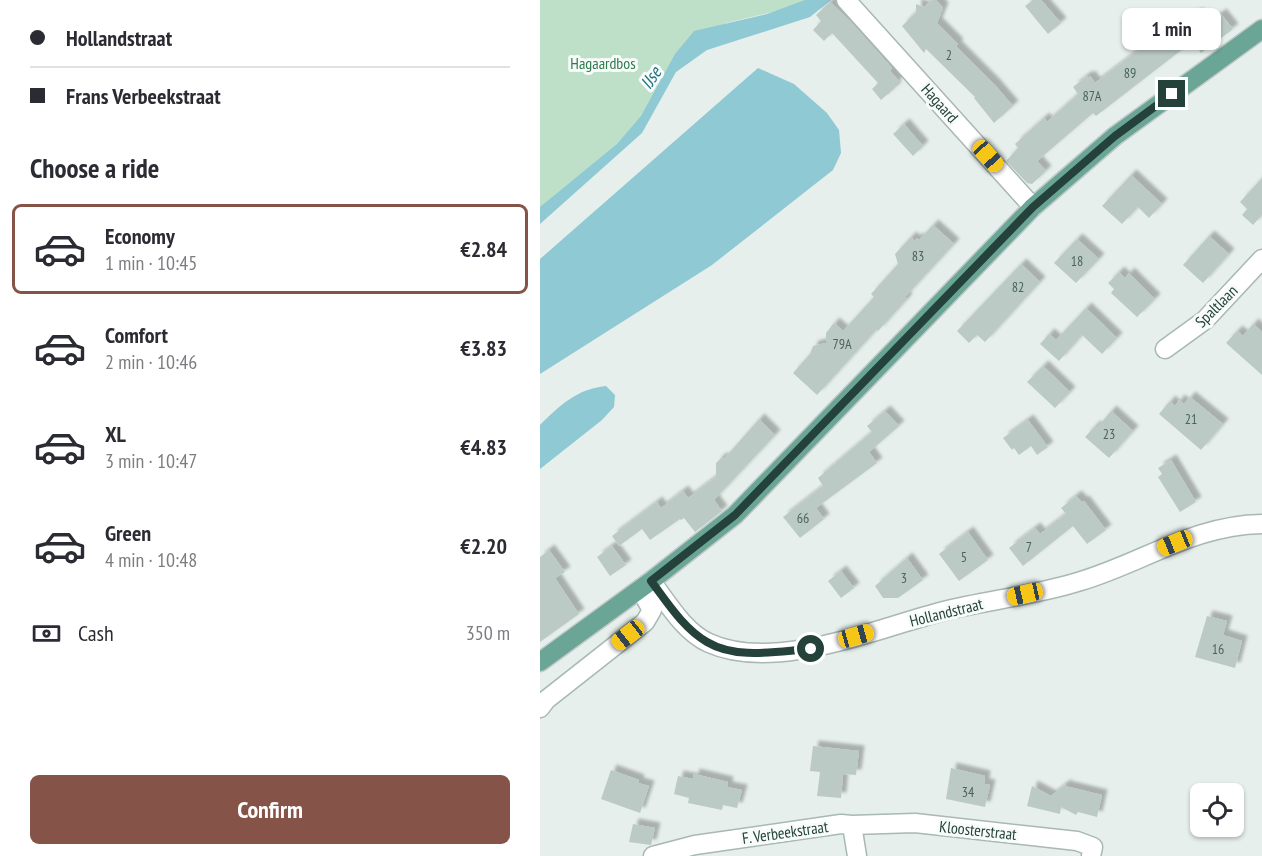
<!DOCTYPE html>
<html lang="en">
<head>
<meta charset="utf-8">
<style>
	:root { --surface:#fff; --page:#f7f7f7; --text:#2b2b33; --muted:#7c7c81; --line:#e1e1e2; --accent:#855347 }
	body { margin:0; font-family:"PT Sans Narrow",sans-serif; background:var(--page); color:var(--text); height:100vh; display:flex; flex-direction:column; font-size:22px; white-space:nowrap }
	* { box-sizing:border-box; margin:0 }
	p { font-size:20px; color:var(--muted) }
	.icon { flex:none; width:33px; height:33px; fill:none; stroke:currentColor; stroke-width:2; stroke-linecap:round; stroke-linejoin:round }
	.map { position:relative; flex:1; overflow:hidden }
	.side { display:flex; flex-direction:column; background:var(--surface); width:540px }
	.side>* { flex:none }
	.hud { display:grid; align-content:center; height:132px; padding:0 30px; background:var(--surface) }
	.controls { position:absolute; left:650px; top:783px; display:grid; gap:12px }
	.controls a { display:grid; place-items:center; width:54px; height:54px; border-radius:9px; background:var(--surface); box-shadow:0 2px 4px #0004; font-size:30px }
	.end { position:absolute; width:27px; height:27px; margin:-14px; border:8px solid #24423a; background:#fff; box-shadow:0 0 0 3px #fff }
	.from { border-radius:50% }
	.bubble { position:absolute; height:42px; border-radius:9px; background:var(--surface); box-shadow:0 2px 4px #0004; font-size:20px; font-weight:600; line-height:42px; text-align:center }
	.car { position:absolute; width:18px; height:36px; margin:-18px -9px; border-radius:8px; box-shadow:0 0 4px 2px #0007; background:linear-gradient(#f5c518 24%,#345 0 40%,#f5c518 0 76%,#345 0 86%,#f5c518 0) }
	.hud b { display:flex; align-items:center; gap:21px; height:57px; font-size:22px }
	.hud b+b { border-top:2px solid var(--line) }
	.hud i { width:15px; height:15px; background:var(--text) }
	ul { padding:0; list-style:none }
	li { display:flex; align-items:center; gap:18px; height:90px; margin:0 12px 9px; padding:0 18px; border:3px solid transparent; border-radius:9px }
	li div { flex:1 }
	li b { display:block; font-size:22px }
	li em { font-style:normal; font-weight:600 }
	li.on { border-color:var(--accent) }
	li>.icon { width:54px; height:54px; stroke-width:1.5 }
	h2 { padding:0 30px; font-size:27px; line-height:72px }
	.pay { display:flex; align-items:center; gap:15px; height:66px; padding:0 30px; font-size:22px }
	.pay p { margin-inline-start:auto }
	.cta { display:flex; gap:12px; margin-top:auto; padding:12px 30px }
	.cta a { flex:1; height:69px; border-radius:9px; background:var(--accent); color:#fff; font-size:24px; font-weight:600; line-height:69px; text-align:center }
	main { display:flex; flex:1; min-height:0 }
	.map>svg:first-child { display:block }
	.green { fill:#bfe0c8 }
	.water { fill:#8ec9d4 }
	.building { fill:#bbcac4; filter:url(#shadow) }
	.lines { fill:none; stroke-linecap:round; stroke-linejoin:round }
	.minor-casing { stroke:#a8b8b2; stroke-width:21 }
	.major-casing { stroke:#c2cac8; stroke-width:21 }
	.minor { stroke:#fff; stroke-width:18 }
	.major { stroke:#6aa596; stroke-width:18 }
	.route { stroke:#24423a; stroke-width:8 }
	.labels { text-anchor:middle; stroke-width:6; stroke-linejoin:round; paint-order:stroke }
	.number-label { font-size:14px; fill:#4a645c }
	.park-label { font-size:16px; fill:#2d7a4b; stroke:#f7fbf9 }
	.street-label { font-size:16px; fill:#24423a; stroke:#f7fbf9 }
	.water-label { font-size:18px; font-style:italic; fill:#1c6f80; stroke:#f7fbf9 }
</style>
</head>
<body>
<main>
<section class="side">
<div class="hud">
<b><i class="from"></i>Hollandstraat</b>
<b><i></i>Frans Verbeekstraat</b>
</div>
<h2>Choose a ride</h2>
<ul>
<li class="on"><svg class="icon" aria-label="car" viewBox="0 0 24 24"><path d="M5 17H2v-5l4-1 3-4h7l3 4 3 1v5h-3M9 17h6M6 11h13"/><circle cx="7" cy="17" r="2"/><circle cx="17" cy="17" r="2"/></svg><div><b>Economy</b><p>1 min · 10:45</p></div><em>€2.84</em></li>
<li><svg class="icon" aria-label="car" viewBox="0 0 24 24"><path d="M5 17H2v-5l4-1 3-4h7l3 4 3 1v5h-3M9 17h6M6 11h13"/><circle cx="7" cy="17" r="2"/><circle cx="17" cy="17" r="2"/></svg><div><b>Comfort</b><p>2 min · 10:46</p></div><em>€3.83</em></li>
<li><svg class="icon" aria-label="car" viewBox="0 0 24 24"><path d="M5 17H2v-5l4-1 3-4h7l3 4 3 1v5h-3M9 17h6M6 11h13"/><circle cx="7" cy="17" r="2"/><circle cx="17" cy="17" r="2"/></svg><div><b>XL</b><p>3 min · 10:47</p></div><em>€4.83</em></li>
<li><svg class="icon" aria-label="car" viewBox="0 0 24 24"><path d="M5 17H2v-5l4-1 3-4h7l3 4 3 1v5h-3M9 17h6M6 11h13"/><circle cx="7" cy="17" r="2"/><circle cx="17" cy="17" r="2"/></svg><div><b>Green</b><p>4 min · 10:48</p></div><em>€2.20</em></li>
</ul>
<div class="pay"><svg class="icon" aria-label="cash" viewBox="0 0 24 24"><path d="M3 7h18v10H3z"/><circle cx="12" cy="12" r="2"/></svg>Cash<p>350 m</p></div>
<div class="cta"><a>Confirm</a></div>
</section>
<div class="map">
<svg width="722" height="856" viewBox="0 0 722 856">
	<defs>
		<filter id="shadow"><feDropShadow dx="5.5" dy="-5.5" stdDeviation="1.5" flood-color="#0004"/></filter>
	</defs>
	<rect width="100%" height="100%" fill="#e6efeb"/>
	<path class="green" d="M0 0H284L186 23 130 74 92 136 0 221Z"/>
	<path class="water" d="M265 0H291L270 17 167 50 136 72 102 133 0 224V207L77 144 101 116 135 54 154 31 227 14Z
		M218 68 254 84 287 113 299 130 301 153 293 170 172 265 0 374V259Z
		M66 386 75 395 74 407 62 420 0 469V425C20 405 37 389 66 386Z"/>
	<path class="building" d="M392 0H396L403 8 397 23 418 44 416 46 454 84 473 106 454 123 434 98 435 97 386 49 384 53 362 26 376 12V4L384 7Z
		M493 0H501L521 23 508 34 485 6Z
		M290 2 310 21 352 68 350 71 359 81 354 85 356 87 341 100 332 89 338 83 292 33 284 41 273 30 281 21 276 15Z
		M657 13 666 25 681 14 693 29 661 53 653 41 556 116 553 113 497 161 506 171 492 184 487 183 466 161 478 148 475 144 504 118 507 122 538 94 533 87 547 76 548 78 550 76 555 83 633 24 637 29Z
		M364 124 383 146 373 156 353 134Z
		M591 175 622 204 609 218 598 207 582 224 562 206Z
		M722 178V215L713 225 702 215 707 209 700 202Z
		M393 225 414 244 365 297 367 299 338 331 336 330 277 395 253 373 270 354 273 346 286 343V333L294 323 303 331 334 297 331 294 358 264 355 254 371 237 375 241 377 238 379 240Z
		M669 236 689 254 663 283 643 265Z
		M537 239 559 259 536 283 514 263Z
		M481 264 500 282 445 342 437 335 429 343 417 331Z
		M579 272 585 278 589 273 615 299 597 317 571 293 574 289 568 283Z
		M546 308 577 338 562 354 542 335 519 361 500 344 509 334 516 340Z
		M713 324 722 332V375L686 343 697 331 703 336Z
		M503 366 530 392 515 408 487 382Z
		M650 397 683 424 661 450 619 414 630 401 635 406 639 400 644 404Z
		M345 411 359 426 329 452 337 463 276 508 284 519 260 538 243 517 283 486 278 478 332 432 327 426Z
		M571 411 593 431 569 458 545 437 555 426 557 428Z
		M219 419 235 435 174 500 182 511 155 532 144 518 141 520 140 519 110 540 102 529 79 546 72 536 117 502 121 508 143 491 148 498 176 477V463L181 458 184 459Z
		M488 420 508 447 497 455 491 446 479 455 474 448 472 450 463 438Z
		M631 460 656 502 640 512 618 477 622 474 618 468Z
		M536 496 542 502 544 501 566 530 547 544 533 526 483 566 469 548 495 528 500 534 526 514 521 508Z
		M428 532 448 560 419 581 399 554Z
		M72 546 86 565 70 576 57 557Z
		M9 550 25 572 15 578 39 614 0 642V557Z
		M367 558 383 580 358 598H343L335 586Z
		M301 571 314 588 301 598 288 581Z
		M667 616 687 621 683 635 702 641 695 668 655 657Z
		M273 746 319 751 316 775 303 774 301 798 277 796 280 772 270 771Z
		M411 768 445 776 444 784 450 785 445 807 406 799Z
		M71 770 99 780 98 783 109 786 100 813 61 799Z
		M154 774 188 782 187 787 202 790 197 808 183 805 182 810 148 803 149 798 134 794 138 776 153 779Z
		M526 784 525 786 562 795 557 817 538 812 536 815 521 807 520 814 487 806 492 786 511 796Z
		M93 824 115 828 111 845 89 842Z"/>
	<g class="lines">
		<defs>
			<path id="minor" d="M306 0 493 207
				M625 349 665 320 722 259
				M111 581C127 602 144 632 169 643 235 673 337 628 404 611 449 600 497 595 541 581 604 562 654 525 722 524
				M0 708 6 700 105 622 112 610 100 589
				M312 825 375 823 537 841 553 847 551 856
				M113 856 155 845 301 824 312 825 317 856"/>
			<path id="major" d="M0 662 111 581 195 515 493 207 575 136 722 29"/>
		</defs>
		<use href="#minor" class="minor-casing"/>
		<use href="#major" class="major-casing"/>
		<use href="#minor" class="minor"/>
		<use href="#major" class="major"/>
	</g>
	<g class="lines">
		<path class="route" d="M271 649C238 651 197 660 167 642 143 628 127 602 111 581L195 515 493 207 575 136 632 94"/>
	</g>
	<g class="labels">
		<g class="number-label">
			<text x="409" y="60">2</text>
			<text x="590" y="78">89</text>
			<text x="552" y="101">87A</text>
			<text x="378" y="261">83</text>
			<text x="537" y="266">18</text>
			<text x="478" y="292">82</text>
			<text x="302" y="349">79A</text>
			<text x="651" y="424">21</text>
			<text x="569" y="439">23</text>
			<text x="263" y="523">66</text>
			<text x="489" y="552">7</text>
			<text x="424" y="562">5</text>
			<text x="364" y="583">3</text>
			<text x="678" y="654">16</text>
			<text x="428" y="797">34</text>
		</g>
		<g class="park-label">
			<text x="63" y="69">Hagaardbos</text>
		</g>
		<g class="street-label">
			<text transform="translate(400 103) rotate(48)" y="6">Hagaard</text>
			<text transform="translate(676 306) rotate(-45)" y="6">Spaltlaan</text>
			<text transform="translate(406 612) rotate(-14)" y="6">Hollandstraat</text>
			<text transform="translate(438 830) rotate(6)" y="6">Kloosterstraat</text>
			<text transform="translate(245 832) rotate(-8)" y="6">F. Verbeekstraat</text>
		</g>
		<g class="water-label">
			<text transform="translate(111 78) rotate(-56)" y="6">IJse</text>
		</g>
	</g>
</svg>
<div class="controls">
<a><svg class="icon" aria-label="locate" viewBox="0 0 24 24"><circle cx="12" cy="12" r="6"/><path d="M12 2v4M12 18v4M2 12h4M18 12h4"/></svg></a>
</div>
<i class="end from" style="left:271px;top:649px"></i>
<i class="end" style="left:632px;top:94px"></i>
<div class="bubble" style="left:582px;top:8px;width:99px">1 min</div>
<i class="car" style="left:448px;top:156px;rotate:138deg"></i>
<i class="car" style="left:635px;top:543px;rotate:248deg"></i>
<i class="car" style="left:485px;top:594px;rotate:257deg"></i>
<i class="car" style="left:88px;top:635px;rotate:232deg"></i>
<i class="car" style="left:316px;top:636px;rotate:74deg"></i>
</div>
</main>
</body>
</html>
